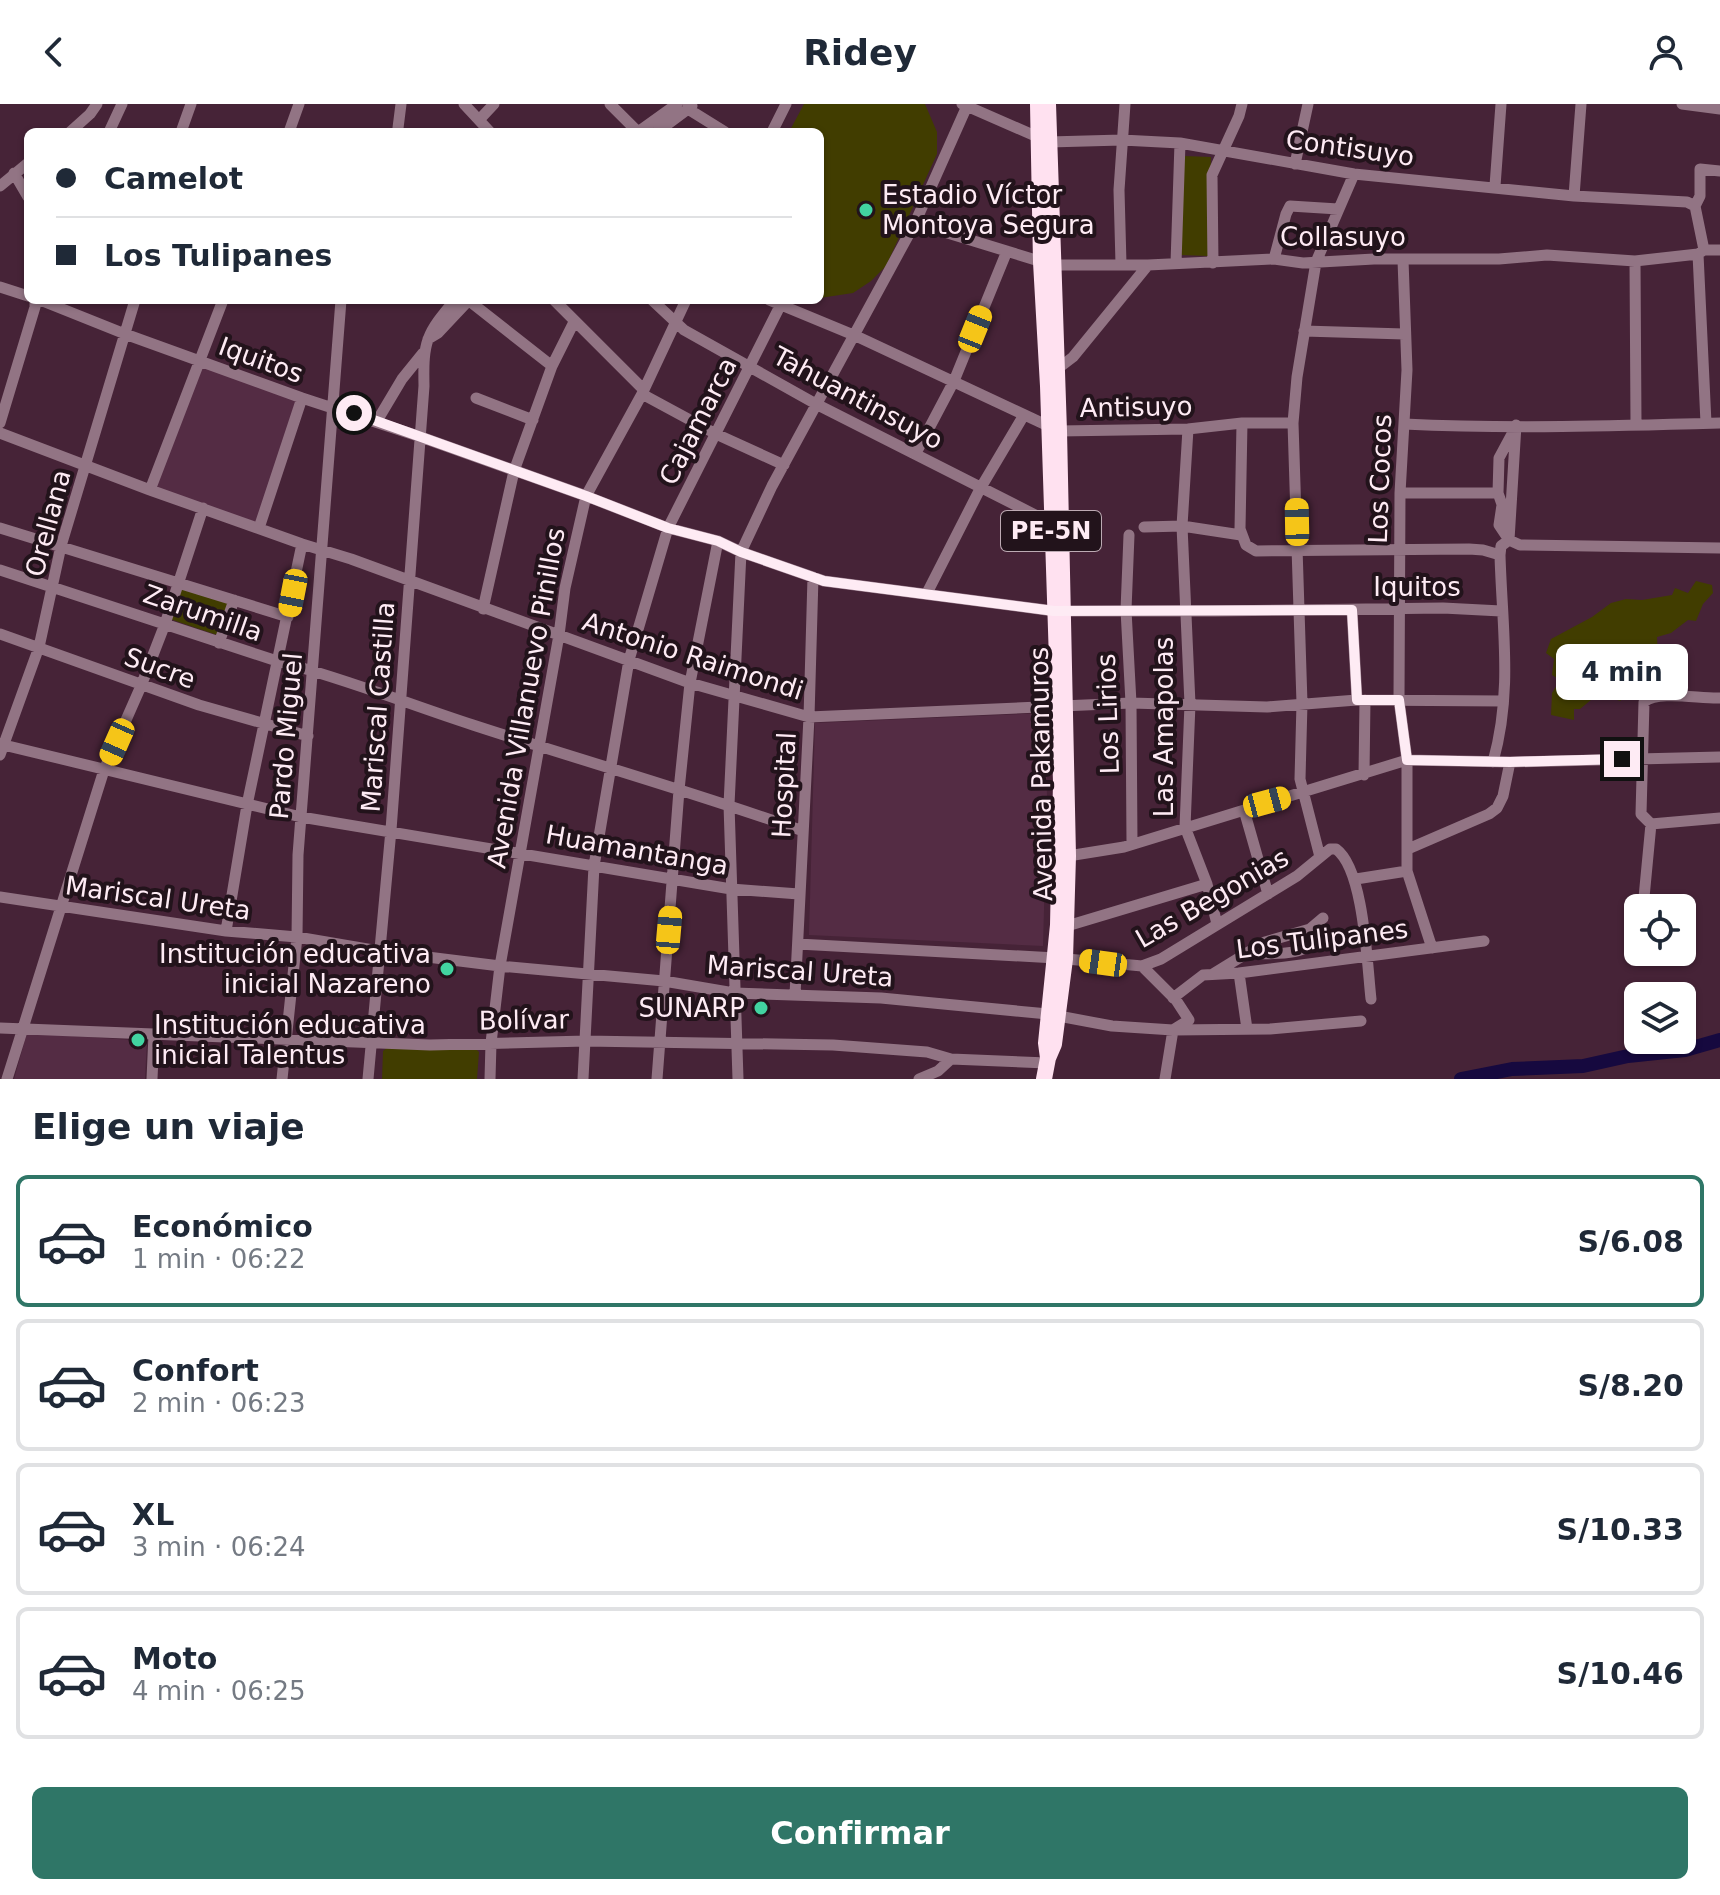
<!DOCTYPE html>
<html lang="es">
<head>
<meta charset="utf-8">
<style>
	:root { --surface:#fff; --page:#f2f2f3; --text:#1f2937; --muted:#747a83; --line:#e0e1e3; --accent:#2f7667 }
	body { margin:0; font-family:"DejaVu Sans",sans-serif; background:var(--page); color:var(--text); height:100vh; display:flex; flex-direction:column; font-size:30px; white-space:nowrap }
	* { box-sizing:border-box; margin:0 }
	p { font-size:26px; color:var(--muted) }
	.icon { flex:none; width:44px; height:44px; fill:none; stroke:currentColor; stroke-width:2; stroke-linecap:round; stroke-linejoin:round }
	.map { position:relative; height:975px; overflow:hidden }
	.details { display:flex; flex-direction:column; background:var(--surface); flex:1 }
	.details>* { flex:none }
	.banner { position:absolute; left:24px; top:24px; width:800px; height:176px; border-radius:12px; box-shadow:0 2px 6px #0004; display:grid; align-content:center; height:176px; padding:0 32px; background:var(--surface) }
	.buttons { position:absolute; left:1624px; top:790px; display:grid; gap:16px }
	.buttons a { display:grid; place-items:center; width:72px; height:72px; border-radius:12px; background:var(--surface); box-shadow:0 2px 6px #0004; font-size:40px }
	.end { position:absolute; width:36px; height:36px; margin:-18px; border:10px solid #feebf4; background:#111; box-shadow:0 0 0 4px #111 }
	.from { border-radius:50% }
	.bubble { position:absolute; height:56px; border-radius:12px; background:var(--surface); box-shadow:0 2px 6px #0004; font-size:26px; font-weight:700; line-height:56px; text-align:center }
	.car { position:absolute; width:24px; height:48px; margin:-24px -12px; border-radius:10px; box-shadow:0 0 6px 2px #0007; background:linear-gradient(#f5c518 24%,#345 0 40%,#f5c518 0 76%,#345 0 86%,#f5c518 0) }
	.banner b { display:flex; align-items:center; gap:28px; height:76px; font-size:30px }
	.banner b+b { border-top:2px solid var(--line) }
	.banner i { width:20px; height:20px; background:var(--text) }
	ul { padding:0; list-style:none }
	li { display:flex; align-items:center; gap:24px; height:132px; margin:0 16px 12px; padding:0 16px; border:4px solid var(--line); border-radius:12px }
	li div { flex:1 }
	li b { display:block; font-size:30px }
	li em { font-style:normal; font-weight:700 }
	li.current { border-color:var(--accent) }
	li>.icon { width:72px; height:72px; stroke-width:1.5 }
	h2 { padding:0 32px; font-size:36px; line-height:96px }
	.action { display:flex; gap:16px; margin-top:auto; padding:16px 32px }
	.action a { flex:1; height:92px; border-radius:12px; background:var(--accent); color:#fff; font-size:32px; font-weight:700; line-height:92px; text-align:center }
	header { display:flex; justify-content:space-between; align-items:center; height:104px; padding:0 32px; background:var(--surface); font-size:36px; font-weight:700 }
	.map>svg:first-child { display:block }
	.built { fill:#542c44 }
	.green { fill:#413d00 }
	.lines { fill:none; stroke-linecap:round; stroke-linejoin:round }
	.river { stroke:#16093f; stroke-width:14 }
	.minor { stroke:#927484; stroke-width:11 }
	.highway { stroke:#ffe1f0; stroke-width:16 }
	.route { stroke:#feebf4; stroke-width:10 }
	.poi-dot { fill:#42d4a1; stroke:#22131b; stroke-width:3 }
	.labels { text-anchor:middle; stroke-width:8; stroke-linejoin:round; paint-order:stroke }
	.shield { fill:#22131b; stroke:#bcaab3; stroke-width:2 }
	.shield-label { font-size:24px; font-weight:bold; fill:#feebf4 }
	.street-label { font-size:26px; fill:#feebf4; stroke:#22131b }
	.poi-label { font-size:26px; fill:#feebf4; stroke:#22131b; text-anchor:start }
</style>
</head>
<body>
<header><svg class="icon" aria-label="back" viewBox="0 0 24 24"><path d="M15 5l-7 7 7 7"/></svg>Ridey<svg class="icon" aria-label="person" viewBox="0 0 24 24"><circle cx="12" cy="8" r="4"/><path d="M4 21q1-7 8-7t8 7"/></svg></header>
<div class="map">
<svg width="1720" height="975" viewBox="0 0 1720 975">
	<rect width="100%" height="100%" fill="#462337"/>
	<path class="built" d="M202 262 299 295 257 421 155 385Z
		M1045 609 1047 694 1043 842 809 831 815 619Z
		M27 929 147 937 145 975H14Z"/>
	<path class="green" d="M804 0H925L937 28V50L886 162 871 177 853 189 820 194V28H789Z
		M1184 52 1211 53 1208 152 1180 151Z
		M1696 477 1712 481 1713 489 1703 500 1696 517 1688 516 1671 529 1657 533 1658 553 1648 559 1644 574 1638 578 1636 592 1628 595 1616 585 1621 597 1597 591 1580 605H1574V616L1551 611 1552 589 1560 576 1552 571 1554 555 1546 549 1551 535 1592 513 1611 499 1626 495 1642 496 1672 491 1675 484 1688 489Z
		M180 482 231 499 217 531 170 515Z
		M388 943 476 945 479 948 477 975H382L383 947Z"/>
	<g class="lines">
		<path class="river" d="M1461 975 1512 965 1583 962 1628 952 1685 946 1720 936"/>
		<path class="minor" d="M464 0 490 28
			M610 0 638 28
			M688 0V5L725 28
			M962 0 1049 38 1122 36 1180 39 1354 70 1574 92 1687 98 1695 102 1704 146
			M1682 0 1720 5
			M479 16 494 0
			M398 24 401 0
			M70 28 90 10 97 0
			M109 28 122 0
			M181 28 191 0
			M289 28 299 0
			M638 28 677 0
			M657 28 692 2
			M772 28 786 0
			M1295 60 1308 0
			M14 69 28 93
			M0 82 28 59
			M1495 82 1501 0
			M1574 92 1581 0
			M1695 102 1700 92V65L1720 67
			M915 119 1052 161H1148L1274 155 1303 159 1374 155H1499L1547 151 1635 157 1698 150 1704 146H1720
			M1698 150 1706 319
			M1274 155 1286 110 1290 102 1338 105
			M1403 156 1407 266 1400 389 1399 596 1407 656V767L1432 844
			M1635 157 1636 320
			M1176 159 1180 39
			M1213 159 1212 71 1239 12 1242 0
			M1121 160 1119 86 1125 0
			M0 183 28 192
			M40 196 125 230 302 294 418 332 586 392 668 424 718 437 741 448 824 477 1054 507H1215L1443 504 1501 507
			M468 196 552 262
			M554 196 644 286
			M652 196 684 226 816 300 1051 419
			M769 196 856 232 1059 327 1188 325 1242 319H1293
			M1304 227 1404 230
			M428 235 438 229 469 196
			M1056 266 1073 253 1148 161
			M642 290 716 330 784 361
			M476 294 533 316
			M377 317 402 275 423 249
			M0 319 35 203V196
			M1242 319 1240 425 1246 441 1256 447 1469 445 1483 446 1500 451
			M1404 320C1509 325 1615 322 1720 319
			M1188 325 1182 422 1190 600 1185 723 1207 780 1217 820
			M0 329 150 386 302 440 351 455 690 579 809 613 1131 599 1267 603 1357 596 1503 597
			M916 349 954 277 1007 147
			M150 386 223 196
			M1400 389H1498L1504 406
			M1498 389 1499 354 1513 328
			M1502 401 1499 421 1509 436 1520 441 1720 444
			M1144 423 1182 422 1241 431
			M0 424C96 453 192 483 288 513
			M259 424 302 294
			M1129 431 1126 506 1131 599 1132 739
			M0 466 277 557C344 574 408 600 473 621 583 657 694 688 803 727
			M927 489 980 385 1024 311
			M483 505 514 367 552 262 574 218
			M1352 506 1357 596
			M0 530 199 601 308 632
			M219 539 234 496
			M1720 594C1700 595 1658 586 1644 598L1641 710 1651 720 1720 714
			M0 640 301 713 731 785 799 790
			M0 651 39 543 61 442 135 196
			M1493 658C1513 587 1502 523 1500 451L1501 442 1509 436 1516 321
			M1364 671 1365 596
			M1244 706 1268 790
			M1408 745 1489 710 1497 704 1503 692 1510 658
			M1068 752 1124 743 1407 656 1510 658 1720 653
			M1320 753 1300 675 1302 599 1293 319 1297 273 1316 158 1354 70
			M1356 775 1407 767
			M0 793 226 827 297 833 379 847 500 862 664 877 734 889 881 894 1048 910 1112 922 1173 926 1270 925 1361 917
			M1643 804 1651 720
			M1067 822 1207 780
			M226 827 247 701 302 440
			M798 840 1056 854 1142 862 1161 855 1297 772 1330 745H1336C1364 765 1367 860 1371 895
			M1247 849C1258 850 1300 851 1306 843 1310 839 1311 829 1313 824
			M1142 862 1176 896 1189 916 1173 926 1165 975
			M1239 869 1247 925
			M1213 870 1265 838 1310 825 1323 814
			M795 891 809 613 813 473
			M1173 894 1203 871 1239 869 1484 837
			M0 924 430 941 586 937 833 941 927 948 951 955 1047 959
			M7 975 104 666 141 582 165 520 203 404
			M152 975 154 930
			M282 975 297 833 298 751 341 196
			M368 975 391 726 424 282C423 237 426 230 455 196
			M490 975 491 939 500 862 559 531 565 484 586 392 642 290 686 196
			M583 975 594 762 629 556 668 424 780 202
			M657 975 679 686 690 579 718 437
			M738 975 729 701 741 448 772 382 915 119 967 2
			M919 975 938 967 951 955"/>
		<path class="highway" d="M1038 0 1041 158 1048 282 1061 678 1058 821 1046 939 1048 954 1054 940 1065 855 1068 752 1059 327 1048 0
			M1044 975 1048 954"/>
	</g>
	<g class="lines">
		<path class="route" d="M354 309 586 392 668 424 718 437 741 448 824 477 1054 507 1352 506 1357 596H1399L1407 656 1510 658 1622 655"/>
	</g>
	<g class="poi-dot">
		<circle cx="866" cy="106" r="8"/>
		<circle cx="447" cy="865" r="8"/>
		<circle cx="761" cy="904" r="8"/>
		<circle cx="138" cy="936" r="8"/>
	</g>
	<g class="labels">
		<rect class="shield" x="1001" y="407" width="100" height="40" rx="6"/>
		<g class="shield-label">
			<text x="1051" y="435">PE-5N</text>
		</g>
		<g class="street-label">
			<text transform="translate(1350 44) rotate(8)" y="9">Contisuyo</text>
			<text x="1343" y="142">Collasuyo</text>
			<text transform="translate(261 256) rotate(20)" y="9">Iquitos</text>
			<text transform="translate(858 294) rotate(28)" y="9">Tahuantinsuyo</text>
			<text transform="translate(1136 303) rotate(-1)" y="9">Antisuyo</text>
			<text transform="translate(698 317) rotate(-63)" y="9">Cajamarca</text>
			<text transform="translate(1380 375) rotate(-88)" y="9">Los Cocos</text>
			<text transform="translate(48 419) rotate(-75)" y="9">Orellana</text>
			<text x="1417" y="492">Iquitos</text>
			<text transform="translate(203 509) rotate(19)" y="9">Zarumilla</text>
			<text transform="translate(693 552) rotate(18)" y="9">Antonio Raimondi</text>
			<text transform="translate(160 564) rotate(20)" y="9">Sucre</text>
			<text transform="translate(526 594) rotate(-80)" y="9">Avenida Villanuevo Pinillos</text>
			<text transform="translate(378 603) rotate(-86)" y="9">Mariscal Castilla</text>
			<text transform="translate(1108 610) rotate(-92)" y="9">Los Lirios</text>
			<text transform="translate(1164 623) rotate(-90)" y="9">Las Amapolas</text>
			<text transform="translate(286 632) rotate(-85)" y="9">Pardo Miguel</text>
			<text transform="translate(1041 670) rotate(-91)" y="9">Avenida Pakamuros</text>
			<text transform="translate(784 681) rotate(-87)" y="9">Hospital</text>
			<text transform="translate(637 746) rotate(10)" y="9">Huamantanga</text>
			<text transform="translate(158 794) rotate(8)" y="9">Mariscal Ureta</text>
			<text transform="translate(1212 794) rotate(-30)" y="9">Las Begonias</text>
			<text transform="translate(1322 835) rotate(-7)" y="9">Los Tulipanes</text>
			<text transform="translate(800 867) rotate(4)" y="9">Mariscal Ureta</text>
			<text transform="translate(524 916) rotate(-1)" y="9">Bolívar</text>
		</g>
		<g class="poi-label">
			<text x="882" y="100">Estadio Víctor<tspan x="882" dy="30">Montoya Segura</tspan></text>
			<text x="431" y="859" text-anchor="end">Institución educativa<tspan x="431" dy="30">inicial Nazareno</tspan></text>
			<text x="745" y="913" text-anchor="end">SUNARP</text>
			<text x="154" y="930">Institución educativa<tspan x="154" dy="30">inicial Talentus</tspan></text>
		</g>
	</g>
</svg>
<div class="buttons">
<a><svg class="icon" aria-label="locate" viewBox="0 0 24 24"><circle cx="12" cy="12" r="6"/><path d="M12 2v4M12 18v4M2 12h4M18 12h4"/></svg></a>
<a><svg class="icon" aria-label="layers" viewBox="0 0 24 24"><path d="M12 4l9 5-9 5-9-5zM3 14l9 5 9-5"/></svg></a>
</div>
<i class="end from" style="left:354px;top:309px"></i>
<i class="end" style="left:1622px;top:655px"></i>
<div class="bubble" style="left:1556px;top:540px;width:132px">4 min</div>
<i class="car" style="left:975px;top:225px;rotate:22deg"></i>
<i class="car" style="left:1297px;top:418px;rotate:359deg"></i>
<i class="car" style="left:293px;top:489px;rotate:191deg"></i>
<i class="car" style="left:117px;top:638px;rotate:204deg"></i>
<i class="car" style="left:1267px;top:698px;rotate:75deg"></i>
<i class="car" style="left:669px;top:826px;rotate:5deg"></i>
<i class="car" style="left:1103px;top:859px;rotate:278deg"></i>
<div class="banner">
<b><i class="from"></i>Camelot</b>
<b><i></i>Los Tulipanes</b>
</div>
</div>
<section class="details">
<h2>Elige un viaje</h2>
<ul>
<li class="current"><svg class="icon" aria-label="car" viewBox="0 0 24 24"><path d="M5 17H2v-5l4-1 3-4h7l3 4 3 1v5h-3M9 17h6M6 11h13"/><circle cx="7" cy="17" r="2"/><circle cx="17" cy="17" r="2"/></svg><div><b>Económico</b><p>1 min · 06:22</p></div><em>S/6.08</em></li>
<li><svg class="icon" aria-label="car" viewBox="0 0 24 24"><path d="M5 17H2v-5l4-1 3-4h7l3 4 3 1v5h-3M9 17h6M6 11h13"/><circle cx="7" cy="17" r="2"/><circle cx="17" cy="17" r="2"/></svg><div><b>Confort</b><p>2 min · 06:23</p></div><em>S/8.20</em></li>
<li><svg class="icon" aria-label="car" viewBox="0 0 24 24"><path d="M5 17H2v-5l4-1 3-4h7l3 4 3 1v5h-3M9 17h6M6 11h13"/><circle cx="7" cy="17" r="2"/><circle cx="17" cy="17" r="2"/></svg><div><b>XL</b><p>3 min · 06:24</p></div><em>S/10.33</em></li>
<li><svg class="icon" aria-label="car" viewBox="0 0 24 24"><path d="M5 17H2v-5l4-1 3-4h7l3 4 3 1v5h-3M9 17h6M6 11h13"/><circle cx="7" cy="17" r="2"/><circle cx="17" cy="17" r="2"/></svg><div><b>Moto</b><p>4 min · 06:25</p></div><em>S/10.46</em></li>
</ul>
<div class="action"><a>Confirmar</a></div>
</section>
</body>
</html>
